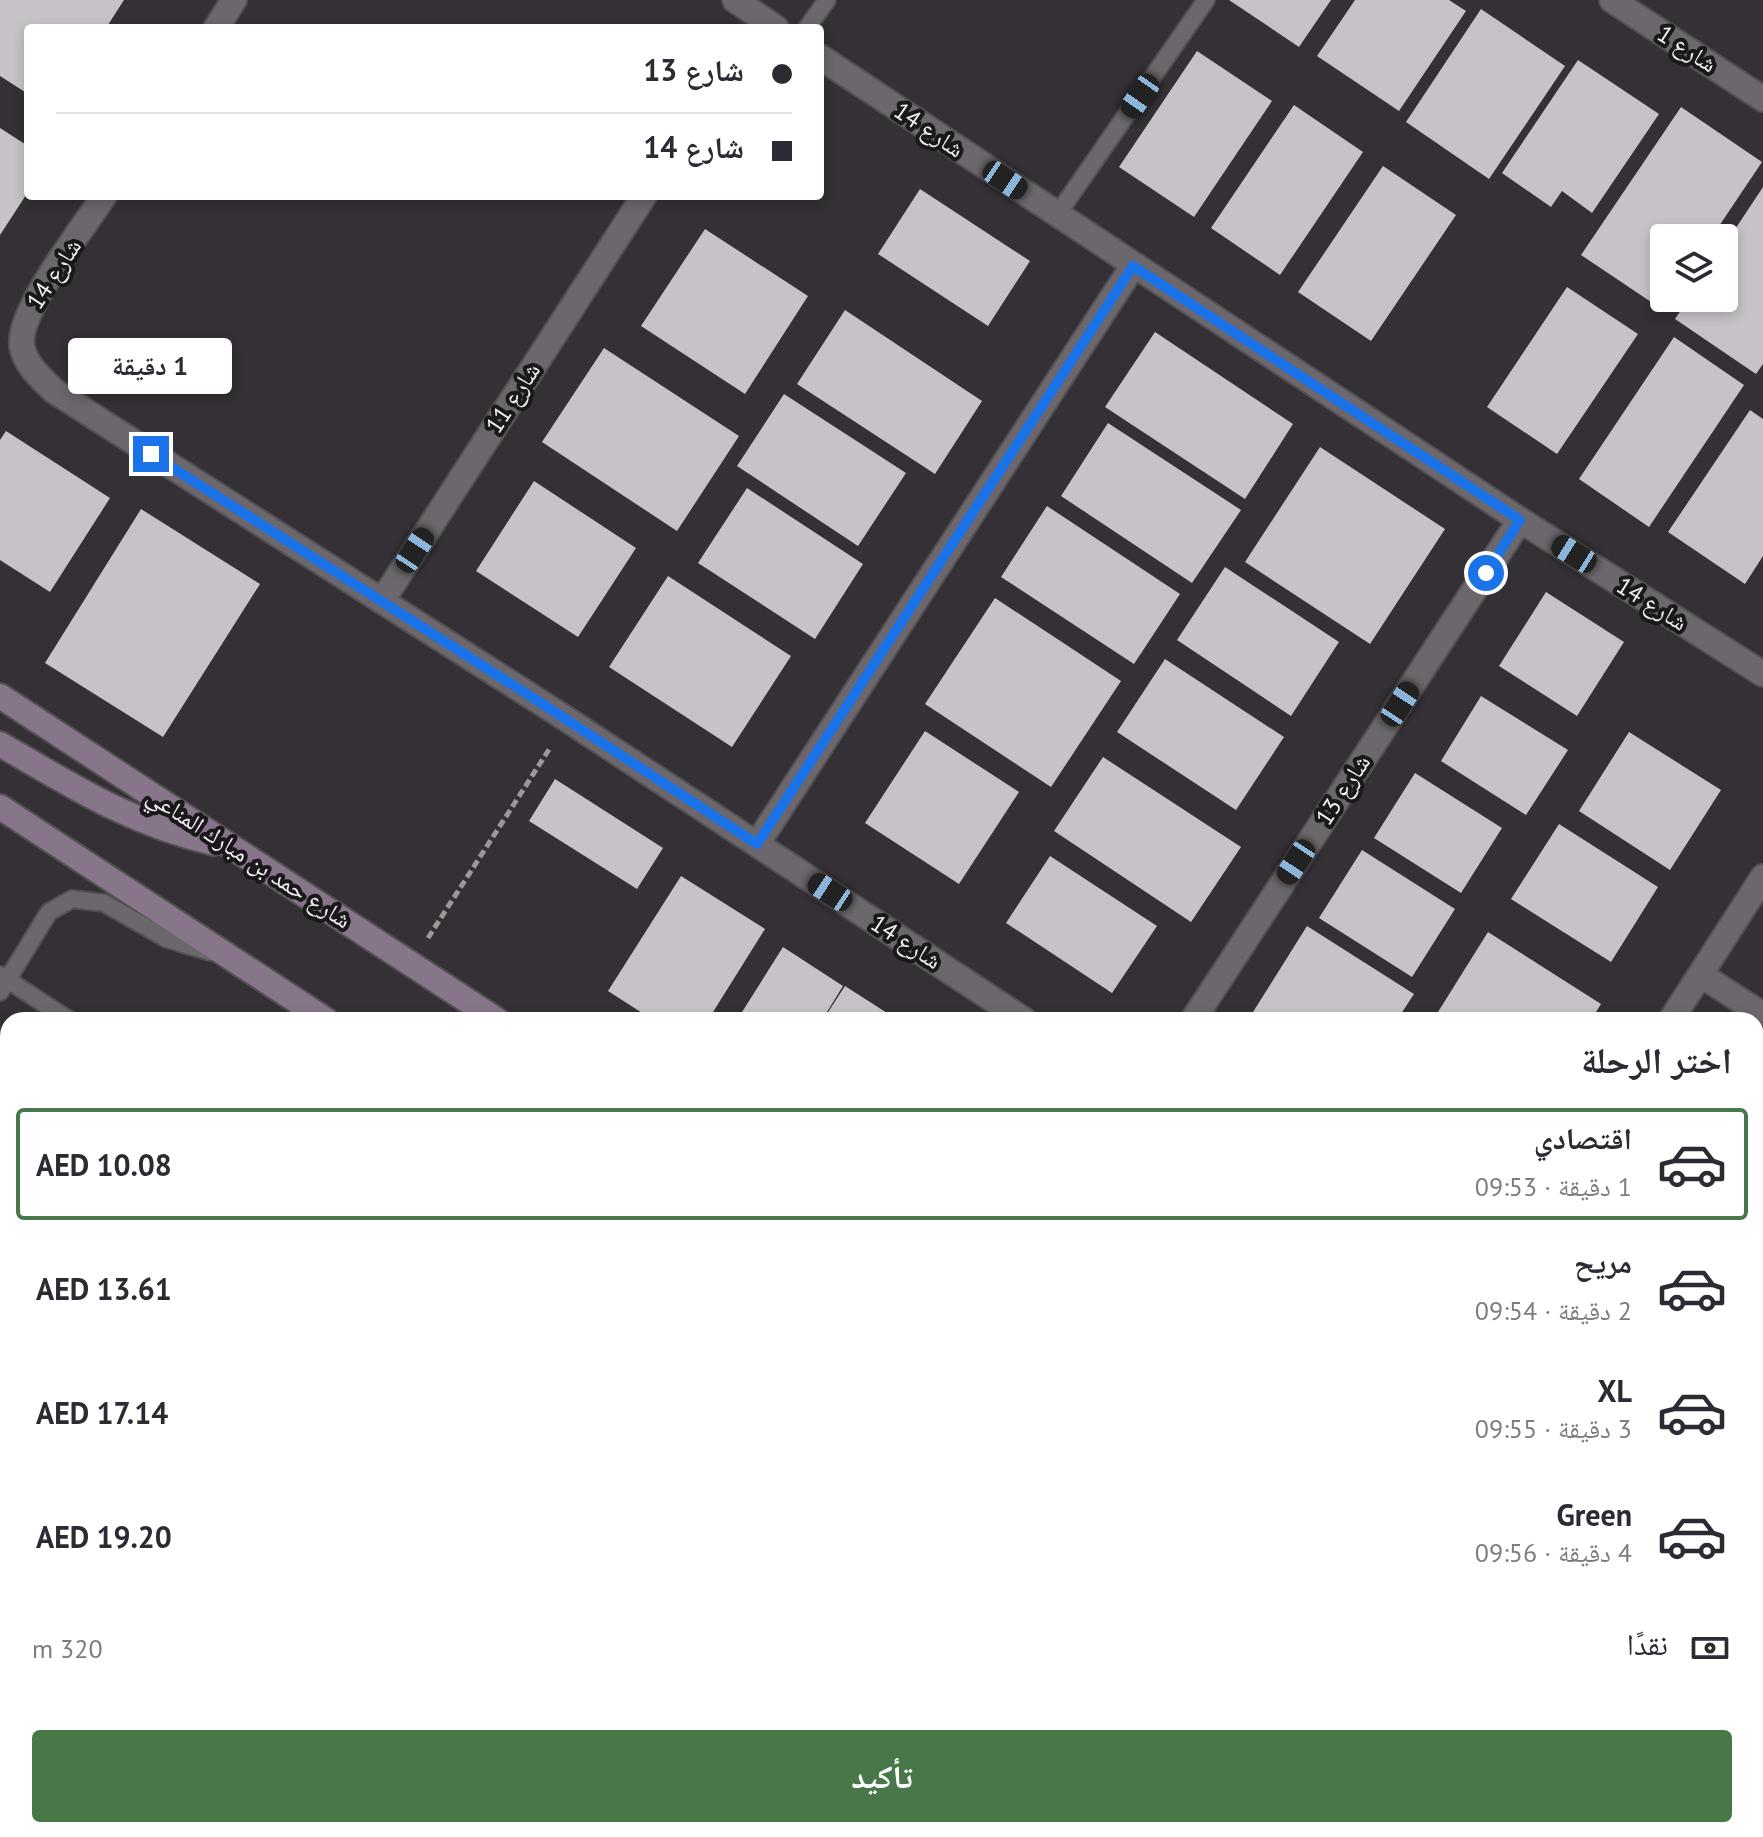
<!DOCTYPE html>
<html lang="ar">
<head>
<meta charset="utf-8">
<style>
	:root { --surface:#fff; --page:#f2f2f3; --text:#2b2b33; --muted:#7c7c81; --line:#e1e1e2; --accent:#487749 }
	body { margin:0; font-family:"PT Sans","Noto Naskh Arabic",sans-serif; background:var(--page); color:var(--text); direction:rtl; height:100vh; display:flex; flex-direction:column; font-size:30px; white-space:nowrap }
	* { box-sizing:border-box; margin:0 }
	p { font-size:26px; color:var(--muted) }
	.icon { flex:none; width:44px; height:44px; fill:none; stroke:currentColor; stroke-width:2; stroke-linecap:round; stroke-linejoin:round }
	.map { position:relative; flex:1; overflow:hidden; direction:ltr }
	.side { position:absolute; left:0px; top:1012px; width:1764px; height:826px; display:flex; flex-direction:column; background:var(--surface); border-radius:24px 24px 0 0; box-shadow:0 4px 12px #0003; direction:rtl }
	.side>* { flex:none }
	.guide { position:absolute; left:24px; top:24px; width:800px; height:176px; border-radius:8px; box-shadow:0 4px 12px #0003; direction:rtl; display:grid; align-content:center; height:176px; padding:0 32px; background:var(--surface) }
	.fabs { position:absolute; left:1650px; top:224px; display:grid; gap:16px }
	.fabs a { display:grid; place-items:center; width:88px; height:88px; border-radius:8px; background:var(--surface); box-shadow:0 4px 12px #0003; font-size:40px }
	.end { position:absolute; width:36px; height:36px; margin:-18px; border:10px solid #1a73e8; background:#fff; box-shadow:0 0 0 4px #fff }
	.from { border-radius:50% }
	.bubble { position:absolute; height:56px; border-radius:8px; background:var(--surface); box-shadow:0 4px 12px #0003; font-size:26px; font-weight:700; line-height:56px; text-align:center; direction:rtl }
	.car { position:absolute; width:24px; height:48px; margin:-24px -12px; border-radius:10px; box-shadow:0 0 6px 2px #0007; background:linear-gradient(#222 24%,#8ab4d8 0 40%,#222 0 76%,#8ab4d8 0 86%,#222 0) }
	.guide b { display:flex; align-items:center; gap:28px; height:76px; font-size:30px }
	.guide b+b { border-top:2px solid var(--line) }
	.guide i { width:20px; height:20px; background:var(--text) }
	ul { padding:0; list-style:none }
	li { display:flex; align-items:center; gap:24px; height:112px; margin:0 16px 12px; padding:0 16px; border:4px solid transparent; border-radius:8px }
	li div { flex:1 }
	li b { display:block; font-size:30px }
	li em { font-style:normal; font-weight:700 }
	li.selected { border-color:var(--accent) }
	li>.icon { width:72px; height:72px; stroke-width:1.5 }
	h2 { padding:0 32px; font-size:36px; line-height:96px }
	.pay { display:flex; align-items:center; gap:20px; height:88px; padding:0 32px; font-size:30px }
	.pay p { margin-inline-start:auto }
	.button { display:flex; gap:16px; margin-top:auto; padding:16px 32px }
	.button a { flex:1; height:92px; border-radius:8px; background:var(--accent); color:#fff; font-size:32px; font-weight:700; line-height:92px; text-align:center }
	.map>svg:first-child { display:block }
	.building { fill:#c7c2c8 }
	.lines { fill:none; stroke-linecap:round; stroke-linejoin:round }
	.lane-casing { stroke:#535053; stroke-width:20 }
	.street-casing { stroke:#535053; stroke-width:28 }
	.secondary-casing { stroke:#535053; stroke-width:28 }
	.path { stroke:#9b989b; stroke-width:5; stroke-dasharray:8 4; stroke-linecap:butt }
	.lane { stroke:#6c676c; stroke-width:16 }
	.street { stroke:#6c676c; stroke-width:24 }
	.secondary { stroke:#877589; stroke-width:24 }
	.route { stroke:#1a73e8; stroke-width:10 }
	.labels { text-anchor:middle; stroke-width:8; stroke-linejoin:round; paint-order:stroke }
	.street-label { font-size:24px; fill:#f1eef1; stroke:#1a181b }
</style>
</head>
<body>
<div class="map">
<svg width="1763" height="1837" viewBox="0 0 1763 1837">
	<rect width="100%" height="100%" fill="#343035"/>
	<path class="building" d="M0 0H124L106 28H28V94L0 76Z
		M1229 0H1331L1299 47Z
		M1355 0H1449L1466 11 1399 111 1317 56Z
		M1481 9 1565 66 1489 179 1406 122Z
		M1197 51 1272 101 1194 217 1119 167Z
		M1578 60 1659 114 1592 213 1562 191 1551 207 1502 173Z
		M1294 105 1363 152 1280 275 1211 228Z
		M1681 107 1762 162 1711 238H1664V298H1671L1663 310 1581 255Z
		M0 128 28 146V192L0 235Z
		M1383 166 1456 215 1371 341 1298 292Z
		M1763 187V364L1756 374 1675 319 1689 298H1724V246Z
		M920 189 1030 261 988 326 878 254Z
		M705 229 808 296 745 394 641 326Z
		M1567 287 1638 334 1557 454 1487 407Z
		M845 310 982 401 935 474 797 384Z
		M1155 332 1293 424 1245 499 1105 407Z
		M1674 337 1744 385 1649 527 1579 479Z
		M604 348 739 436 677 531 542 442Z
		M784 394 906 473 858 546 737 466Z
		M1750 410 1763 419V556L1745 584 1668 532Z
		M1108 423 1241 510 1192 583 1061 496Z
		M6 431 110 498 50 592 0 560V440Z
		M1320 447 1445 529 1370 644 1245 562Z
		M534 481 636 548 578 637 476 571Z
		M747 488 863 564 815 639 698 563Z
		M1047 506 1180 594 1134 664 1001 577Z
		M141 509 260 584 163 737 45 663Z
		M1225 567 1339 642 1291 716 1177 640Z
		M668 576 791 656 732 747 609 667Z
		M1546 592 1624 642 1577 716 1499 666Z
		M995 598 1121 681 1051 787 925 704Z
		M1165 659 1284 737 1236 810 1117 732Z
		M1481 696 1568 750 1526 815 1441 761Z
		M925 731 1019 792 959 884 865 823Z
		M1629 732 1721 790 1670 870 1579 811Z
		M1103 757 1241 847 1191 922 1054 831Z
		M1415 773 1502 828 1461 893 1374 838Z
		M555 779 663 848 637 889 529 821Z
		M1559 824 1658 887 1611 962 1511 899Z
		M1362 850 1455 909 1412 977 1319 918Z
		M1050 856 1157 926 1112 993 1006 923Z
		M681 876 765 929 708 1020H653L608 991Z
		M1307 926 1414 994 1397 1020H1248Z
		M1488 932 1601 1004 1591 1020H1433Z
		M783 947 843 986 822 1020H737Z
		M845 986 898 1020H823Z
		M1756 1088 1763 1092V1234L1756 1230Z
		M1756 1285 1763 1289V1411L1756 1407Z
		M1756 1595 1763 1600V1723L1756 1734Z
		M1763 1737V1760L1756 1756V1748Z
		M1070 1830H1099L1109 1837H1066Z"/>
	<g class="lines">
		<defs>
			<path id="lane" d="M807 28 827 0
				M1057 215 1206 0
				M0 975 69 1020
				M0 992 49 912 72 899 104 903 167 939 210 952
				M0 1157 8 1144
				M0 1684 8 1689
				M238 1837 242 1830
				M1276 1837 1277 1830"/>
			<path id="street" d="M735 0 776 28
				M1612 0 1763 99
				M216 28 234 0
				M820 57 1520 520 1763 674
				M104 196C84 227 16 313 22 346 25 365 41 378 54 391L568 720 1024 1020
				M382 601 644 196
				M757 844 1133 266
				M1701 975 1763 1015
				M1193 1020 1520 520
				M1671 1020 1763 877
				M1756 1500 1763 1505"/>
			<path id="secondary" d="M0 696 497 1020
				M0 744C72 786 131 824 214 843
				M0 807 326 1020
				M1566 1830 1576 1837
				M1735 1830 1745 1837"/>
		</defs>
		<use href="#lane" class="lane-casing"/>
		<use href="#street" class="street-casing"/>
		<use href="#secondary" class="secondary-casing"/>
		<path class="path" d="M428 938 550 748"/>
		<use href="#lane" class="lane"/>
		<use href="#street" class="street"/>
		<use href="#secondary" class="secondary"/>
	</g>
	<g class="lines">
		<path class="route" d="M151 454 541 703 757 844 1133 266 1520 520 1486 573"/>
	</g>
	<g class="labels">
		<g class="street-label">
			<text transform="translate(1687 49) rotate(33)" y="8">شارع 1</text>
			<text transform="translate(929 130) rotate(34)" y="8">شارع 14</text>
			<text transform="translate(54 274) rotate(-57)" y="8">شارع 14</text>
			<text transform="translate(513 398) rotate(-57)" y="8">شارع 11</text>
			<text transform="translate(1652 604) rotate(32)" y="8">شارع 14</text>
			<text transform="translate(1343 790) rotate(-57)" y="8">شارع 13</text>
			<text transform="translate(249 858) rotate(33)" y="8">شارع حمد بن مبارك المناعي</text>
			<text transform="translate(906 942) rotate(33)" y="8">شارع 14</text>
		</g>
	</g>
</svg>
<div class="fabs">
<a><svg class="icon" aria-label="layers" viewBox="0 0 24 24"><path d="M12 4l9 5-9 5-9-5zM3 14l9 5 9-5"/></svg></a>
</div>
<i class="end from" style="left:1486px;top:573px"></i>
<i class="end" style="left:151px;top:454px"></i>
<div class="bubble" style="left:68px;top:338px;width:164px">1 دقيقة</div>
<i class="car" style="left:1140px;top:96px;rotate:215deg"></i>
<i class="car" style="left:1005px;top:180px;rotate:124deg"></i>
<i class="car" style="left:415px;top:550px;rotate:33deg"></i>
<i class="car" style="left:1574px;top:554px;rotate:302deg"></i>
<i class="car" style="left:1400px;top:704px;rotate:33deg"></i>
<i class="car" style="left:1296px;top:862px;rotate:213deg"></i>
<i class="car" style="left:830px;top:892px;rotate:303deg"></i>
<div class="guide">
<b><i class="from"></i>شارع 13</b>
<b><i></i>شارع 14</b>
</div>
<section class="side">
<h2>اختر الرحلة</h2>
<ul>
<li class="selected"><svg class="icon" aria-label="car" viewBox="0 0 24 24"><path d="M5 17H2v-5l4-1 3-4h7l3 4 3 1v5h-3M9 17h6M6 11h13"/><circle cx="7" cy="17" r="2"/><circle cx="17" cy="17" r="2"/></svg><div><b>اقتصادي</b><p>1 دقيقة · 09:53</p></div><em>AED 10.08</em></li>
<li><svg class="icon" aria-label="car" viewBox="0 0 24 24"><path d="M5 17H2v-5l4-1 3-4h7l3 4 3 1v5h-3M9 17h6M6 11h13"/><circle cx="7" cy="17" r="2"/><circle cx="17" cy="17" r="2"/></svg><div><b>مريح</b><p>2 دقيقة · 09:54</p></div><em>AED 13.61</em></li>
<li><svg class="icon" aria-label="car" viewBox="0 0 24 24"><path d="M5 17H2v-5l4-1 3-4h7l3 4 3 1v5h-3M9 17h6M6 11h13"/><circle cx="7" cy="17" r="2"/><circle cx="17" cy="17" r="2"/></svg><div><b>XL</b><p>3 دقيقة · 09:55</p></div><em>AED 17.14</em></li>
<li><svg class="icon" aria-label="car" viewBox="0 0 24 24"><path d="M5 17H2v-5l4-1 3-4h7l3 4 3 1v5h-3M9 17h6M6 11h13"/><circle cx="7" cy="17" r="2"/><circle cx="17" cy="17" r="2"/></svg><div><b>Green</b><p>4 دقيقة · 09:56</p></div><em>AED 19.20</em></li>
</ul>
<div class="pay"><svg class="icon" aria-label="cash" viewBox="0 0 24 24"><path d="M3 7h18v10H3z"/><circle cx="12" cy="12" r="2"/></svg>نقدًا<p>320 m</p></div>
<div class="button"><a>تأكيد</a></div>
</section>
</div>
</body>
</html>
